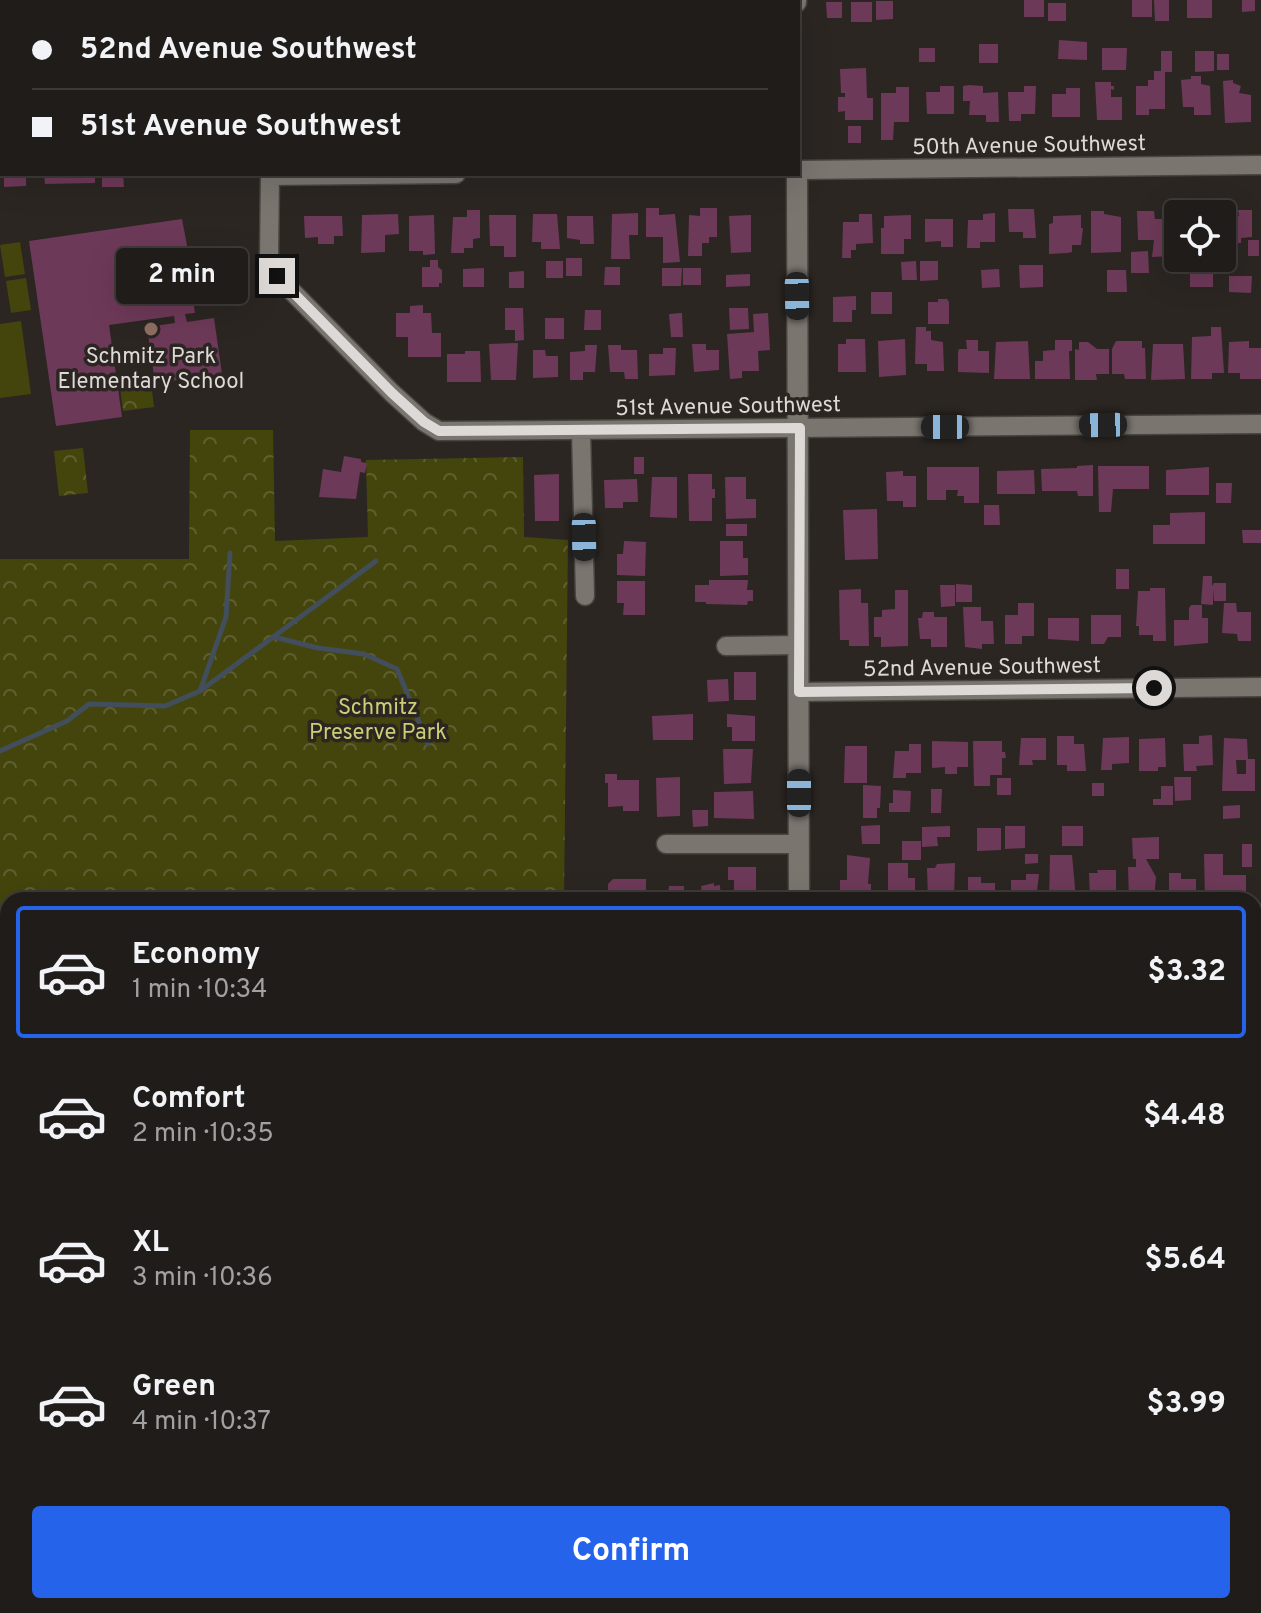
<!DOCTYPE html>
<html lang="en">
<head>
<meta charset="utf-8">
<style>
	:root { --surface:#201c1a; --page:#282523; --text:#f1f3f6; --muted:#a2a1a2; --line:#3d3a39; --accent:#2563eb }
	body { margin:0; font-family:Overpass,sans-serif; background:var(--page); color:var(--text); height:100vh; display:flex; flex-direction:column; font-size:30px; white-space:nowrap }
	* { box-sizing:border-box; margin:0 }
	p { font-size:26px; color:var(--muted) }
	.icon { flex:none; width:44px; height:44px; fill:none; stroke:currentColor; stroke-width:2; stroke-linecap:round; stroke-linejoin:round }
	.map { position:relative; flex:1; overflow:hidden }
	.panel { position:absolute; left:0px; top:892px; width:1262px; height:722px; display:flex; flex-direction:column; background:var(--surface); border-radius:24px 24px 0 0; box-shadow:0 8px 32px #0002,0 0 0 2px var(--line) }
	.panel>* { flex:none }
	.top-card { position:absolute; left:0px; top:0px; width:800px; height:176px; box-shadow:0 8px 32px #0002,0 0 0 2px var(--line); display:grid; align-content:center; height:176px; padding:0 32px; background:var(--surface) }
	.buttons { position:absolute; left:1164px; top:200px; display:grid; gap:16px }
	.buttons a { display:grid; place-items:center; width:72px; height:72px; border-radius:8px; background:var(--surface); box-shadow:0 8px 32px #0002,0 0 0 2px var(--line); font-size:40px }
	.end { position:absolute; width:36px; height:36px; margin:-18px; border:10px solid #ddd9d6; background:#111; box-shadow:0 0 0 4px #111 }
	.from { border-radius:50% }
	.bubble { position:absolute; height:56px; border-radius:8px; background:var(--surface); box-shadow:0 8px 32px #0002,0 0 0 2px var(--line); font-size:26px; font-weight:700; line-height:56px; text-align:center }
	.car { position:absolute; width:24px; height:48px; margin:-24px -12px; border-radius:10px; box-shadow:0 0 6px 2px #0007; background:linear-gradient(#222 24%,#8ab4d8 0 40%,#222 0 76%,#8ab4d8 0 86%,#222 0) }
	.top-card b { display:flex; align-items:center; gap:28px; height:76px; font-size:30px }
	.top-card b+b { border-top:2px solid var(--line) }
	.top-card i { width:20px; height:20px; background:var(--text) }
	ul { padding:14px 0 0; list-style:none }
	li { display:flex; align-items:center; gap:24px; height:132px; margin:0 16px 12px; padding:0 16px; border:4px solid transparent; border-radius:8px }
	li div { flex:1 }
	li b { display:block; font-size:30px }
	li em { font-style:normal; font-weight:700 }
	li.current { border-color:var(--accent) }
	li>.icon { width:72px; height:72px; stroke-width:1.5 }
	.primary-button { display:flex; gap:16px; margin-top:auto; padding:16px 32px }
	.primary-button a { flex:1; height:92px; border-radius:8px; background:var(--accent); color:#fff; font-size:32px; font-weight:700; line-height:92px; text-align:center }
	.map>svg:first-child { display:block }
	.park { fill:url(#park-crowns) }
	.garden { fill:#44450d }
	.lines { fill:none; stroke-linecap:round; stroke-linejoin:round }
	.stream { stroke:#424e5b; stroke-width:5 }
	.building { fill:#6d3958; fill-rule:evenodd }
	.minor-casing { stroke:#484440; stroke-width:21 }
	.tertiary-casing { stroke:#484440; stroke-width:23 }
	.minor { stroke:#7b7570; stroke-width:18 }
	.tertiary { stroke:#7b7570; stroke-width:20 }
	.route { stroke:#ddd9d6; stroke-width:10 }
	.education-dot { fill:#8d6e63; stroke:#2b2622; stroke-width:3 }
	.labels { text-anchor:middle; stroke-width:7; stroke-linejoin:round; paint-order:stroke }
	.street-label { font-size:22px; fill:#ddd9d6; stroke:#2b2622 }
	.poi-label { font-size:22px; fill:#ddd9d6; stroke:#2b2622 }
	.park-label { font-size:22px; fill:#cace74; stroke:#2b2622 }
</style>
</head>
<body>
<div class="map">
<svg width="1261" height="1613" viewBox="0 0 1261 1613">
	<defs>
		<pattern id="park-crowns" width="20" height="18" patternUnits="userSpaceOnUse" patternTransform="scale(2)"><rect width="20" height="18" fill="#44450d"/><path d="M2 6a3 3 0 1 1 6 0M12 15a3 3 0 1 1 6 0" fill="none" stroke="#5f5f30"/></pattern>
	</defs>
	<rect width="100%" height="100%" fill="#2b2622"/>
	<path class="park" d="M150 375 154 407 123 411 119 379Z
		M190 430H273L275 541 368 537 366 460 523 457 524 537 568 540 564 900H8V1495H0V559H189Z
		M83 448 88 493 59 496 54 451Z"/>
	<path class="garden" d="M20 242 25 274 5 277 0 245Z
		M26 278 31 310 11 313 6 281Z
		M21 321 31 394 0 398V324Z"/>
	<g class="lines">
		<path class="stream" d="M274 637 318 648 364 654 397 669 428 744
			M200 691 226 617 230 553
			M0 751 67 721 89 704 165 706 200 691 376 561"/>
	</g>
	<path class="building" d="M1024 0H1044V17H1024Z
		M1132 0H1152V17H1132Z
		M1154 0H1169V21H1155Z
		M1187 0H1212V18H1187Z
		M1242 0H1255V11L1242 12Z
		M876 1H893V19L876 20Z
		M826 2H842V18H827Z
		M851 2H872V22H851Z
		M1048 3H1066V21H1048Z
		M1059 40 1087 42V60L1058 59Z
		M979 44H998V63H979Z
		M919 48H935V62H919Z
		M1102 48H1127L1126 70H1102Z
		M1161 51H1172V72H1165V109H1149V115H1136V86H1148V80H1154V71H1161Z
		M1195 51H1214V71L1195 72Z
		M1217 54H1229V70H1217Z
		M866 68 867 98H873V120H845V111L838 112V97H845V93H841L840 69Z
		M1191 76H1201V84L1210 86 1211 115H1194V107H1183L1181 80 1191 79Z
		M1233 80V83L1241 86 1239 93 1251 95V122L1225 123 1223 81Z
		M1095 82H1111V86H1114V90L1111 89V97H1122V120H1097Z
		M969 85 983 86V93L998 92 999 122H986V115H969L970 101H963V86Z
		M940 86H954V114H927L926 92H940Z
		M1024 86H1036L1035 114H1021V121H1009L1008 92H1024Z
		M896 87H909V122H894L893 140H881V93H896Z
		M1066 88H1080V117H1052V94H1066Z
		M848 126H861V143H848Z
		M4 174H26V186L4 187Z
		M44 174H95V183L45 184Z
		M102 174H123L124 187H102Z
		M646 208H659V215L675 214 680 262 663 263V237H646Z
		M700 208H717V237H709V243H702V256H688L689 215 700 216Z
		M1206 208V214H1179V209Z
		M1008 209H1034L1036 238H1023V232H1009Z
		M467 210H480V238L473 239V248H464V253H451L453 217H467Z
		M1238 210H1252V237L1241 238V243H1224L1223 216H1239Z
		M1091 211H1104V214L1121 217V252L1091 253Z
		M1137 211H1154L1155 219H1165L1167 244H1174V256L1152 257 1154 240H1138Z
		M638 213V235H629L630 259H611L612 214Z
		M995 213V242H980V248H967L968 220H983V214Z
		M398 214 399 234 385 235V252L361 253 362 215Z
		M533 214H557L560 249H541V242H532Z
		M859 214H872L873 243 856 244V250H851V258H842L843 222H859Z
		M434 215 435 254 423 255V251H409V216Z
		M489 215H516V257H504V246H490Z
		M751 215V252L731 253 729 216Z
		M911 215V239H904V254H881V228H884V216Z
		M1081 215V228H1083L1081 245H1072V252L1067 253 1049 254V224L1053 223V216Z
		M304 216H342L343 236H334V244H318V237L305 238Z
		M567 216H593L594 244H580V240L567 238Z
		M182 219 193 277 181 278V281L190 280 195 313 185 314 187 322 214 318 222 374 155 383 147 327 175 323 174 316 109 325 122 417 56 426 29 241Z
		M925 219H953V247H941V241L925 242Z
		M1248 240H1259V256H1248Z
		M1148 251 1149 273H1131V252Z
		M566 258H582V276H566Z
		M430 260H438V267L442 270V283H439V287H422V267H430Z
		M546 261H563V278H546Z
		M916 261 917 280H902L901 262Z
		M920 261H938V280L920 281Z
		M1019 265H1043V287L1020 288Z
		M1190 265H1213V287H1190Z
		M605 267H620V285H604Z
		M484 268V287H463V269Z
		M662 268H682L681 286H662Z
		M683 268H701V285H683Z
		M999 269 1000 287 982 288 981 270Z
		M1107 270H1126L1127 292H1107Z
		M524 271V288H509V272Z
		M750 274V286L726 287V275Z
		M1229 276H1252L1251 293 1229 292Z
		M871 292H892V314H871Z
		M856 296V310H852V322H833V297Z
		M938 299H947L949 302V324H928V302H938Z
		M423 305V313H431L432 333H441V357H408V337H396V313H410V306Z
		M505 308H523L524 340 515 341V330H505Z
		M729 308H748L749 329 730 330Z
		M585 310H601V330H584Z
		M682 313 683 337H671L669 314Z
		M768 313 770 350 758 351 759 371H742V378L730 379 727 334 754 332 753 314Z
		M545 318H564V339H545Z
		M916 327H926V331H931V340L943 342 944 371H927V364H915Z
		M1211 327H1221L1224 373H1212V379H1191L1192 337 1211 336Z
		M846 339H865L866 372H838V344H846Z
		M905 339 906 375 879 377 878 341Z
		M966 340H978V351H989V373L958 372V352L959 349H967Z
		M1055 340H1072V351H1069L1070 379H1035V361H1043V351L1055 350Z
		M1028 341 1030 379H994L996 342Z
		M1116 341H1142V348H1145L1146 379H1125L1124 374H1112V349Z
		M1249 341V348H1261V379H1240V373H1228L1229 342Z
		M1079 342H1088L1097 349H1109V374H1096L1097 380H1075V349L1079 350Z
		M518 343 516 380H491L489 344Z
		M692 344H706V350H719V370L694 372Z
		M1153 344H1183L1185 379 1151 380Z
		M585 345H597L595 372H583V380H570V352L585 351Z
		M608 345H621V350H637L638 379H625L624 372H610Z
		M663 348H676L675 375 649 376V354H663Z
		M533 350H545L546 356H558V377L533 378Z
		M465 351H480L481 382H447V354H465Z
		M344 456 361 459V462L367 463 365 473 360 472 356 499 319 497 323 469 341 472Z
		M634 457H644V474H634Z
		M1093 465V496H1078L1077 491H1042L1041 469 1077 468V466Z
		M1098 466H1149V489H1113L1111 512H1099Z
		M927 467H979V503H964V496H957L958 490H946V500H927Z
		M1209 467V495H1166V470Z
		M1034 470 1035 494H997V471Z
		M903 471V476H916V507H903V501H887L886 472Z
		M559 474V521H535L534 475Z
		M688 474H712V489H715V498H712V521H689Z
		M652 477H677V518L650 517Z
		M725 477H746V499H756V518L726 519Z
		M637 479 638 502H623V508H605L604 480Z
		M1216 483H1232L1231 503H1216Z
		M984 505H999L1000 525H984Z
		M877 509 878 559 845 560 843 510Z
		M1205 512V544H1153V525H1170V513Z
		M726 524H747V536H726Z
		M1242 530H1261V543H1243Z
		M624 541 646 542 645 576 617 575V554H623Z
		M720 541H743V558H748V575L720 576Z
		M1116 569H1129V589H1116Z
		M1203 576H1212V586L1214 583H1226V601H1214L1213 589V605L1201 604Z
		M709 580H748L747 590H753V601H748L747 605 706 604V602H695V585H709Z
		M617 581H645V615H623L624 603H617Z
		M956 584 972 585V602H956Z
		M940 585H955V606L941 607Z
		M1150 588H1165L1166 641H1153V635H1139V626H1136L1138 591H1150Z
		M861 589V603H868L869 646H849V640H840L839 590Z
		M895 590H908V646L881 647V637H874V617H882V610L895 609Z
		M1018 603H1034V636H1022V644H1005V615H1018Z
		M1224 603H1236L1237 612H1251V641H1238L1237 634 1222 633Z
		M1191 605H1202V618H1208V643L1174 646V620H1189V608Z
		M963 607H981V621H993L994 644H982V649L965 647Z
		M923 612H934V617H947V647H931V639H920L918 618H922Z
		M1091 615H1121V637H1108L1104 644H1091Z
		M1048 618H1079V641L1048 639Z
		M734 672H756V700H734Z
		M728 679 729 701 708 702 707 680Z
		M693 714V740H653L652 716Z
		M727 714 755 716V741H732V727H727Z
		M1212 735 1213 765 1196 766 1197 771H1184L1183 744H1199V736Z
		M1057 736H1074V744H1084L1086 771H1067V765H1057Z
		M1129 737V763L1112 764V770H1101L1103 738Z
		M1021 738H1046V760H1032L1033 765H1019Z
		M1165 738 1166 767H1158V771H1139V739Z
		M1224 738 1247 739 1248 759H1255V791H1222ZM1236 760H1246V774H1237Z
		M932 741 968 742V767H957V774H945V767L932 768Z
		M973 741H1002V752H1005L1006 758H1002V775H990V786H974Z
		M909 744H921V773H906V778H893L895 751H909Z
		M845 746H867V783H844Z
		M723 749H753L751 783 724 784Z
		M605 774H617V780H639V811H623V806L608 807V783H605Z
		M680 777V816L657 817 656 778Z
		M1174 777H1191V800L1175 801Z
		M997 778H1011V795H997Z
		M1092 783H1104V796H1092Z
		M863 785 881 786 880 808H877V818H863Z
		M1161 786H1173V805H1153V799H1161Z
		M931 789H942L941 813H931Z
		M893 790 911 791 910 812H889V803H893Z
		M753 791 754 819 714 818V792Z
		M1240 805V818L1223 819V806Z
		M692 810H708V826L693 827Z
		M880 825V844H862L861 826Z
		M950 826V837H937L938 846 922 847V827Z
		M1005 826H1025V848L1005 849Z
		M1062 826H1083V846H1062Z
		M977 828H1001V850L977 851Z
		M1159 837V859H1146L1156 877 1154 900H1129L1128 867H1136V859H1133L1132 838Z
		M902 841H921V860H902Z
		M1242 844H1252V867H1242Z
		M1025 854H1038V863L1025 864Z
		M1204 854H1223V875H1246V900H1205Z
		M847 855 870 858 868 884H871V900H840V880H847Z
		M1050 855H1072L1076 899 1049 900Z
		M888 863H908V878H915V900H888Z
		M955 863 954 900H928L927 868H935L937 864Z
		M728 867H756V895H734V880H728Z
		M1097 870H1116V900H1090L1089 873H1098Z
		M1169 873H1181V879H1196V900H1169Z
		M1026 874H1039L1036 900H1011V880H1026Z
		M968 877H981V883H995V900H968Z
		M613 879H646V900H613V894L608 891V884Z
		M714 883V886L720 885 721 900H702L701 886Z
		M669 886H684V893L691 892 694 900H667Z
		M1254 1055H1261V1080H1255Z
		M1257 1100H1261V1139H1258Z
		M1254 1154H1261V1178H1254Z
		M1261 1263V1290H1255L1254 1264Z
		M1254 1326H1261V1342H1254Z
		M1254 1366H1261V1390H1254Z
		M1254 1409H1261V1447H1254Z
		M0 1559H7V1589H0Z
		M1254 1583H1261V1604H1254Z
		M156 1606H174V1612H156Z
		M178 1606H193V1613H178Z
		M199 1606H239L240 1613H199Z
		M856 1606H883V1613H856Z
		M1061 1606H1080V1613H1061Z
		M943 1609H968V1613H938Z"/>
	<g class="lines">
		<defs>
			<path id="minor" d="M270 0V2
				M798 170 1261 165
				M270 174 269 260 277 276 392 393 424 422 439 431 1261 424
				M270 176 456 174
				M581 430 585 596
				M726 646 799 645
				M799 692 1261 687
				M666 844H799
				M1254 952H1261
				M1254 1226H1261
				M818 1606 820 1613
				M264 1613V1606
				M1099 1613V1606"/>
			<path id="tertiary" d="M796 2V0
				M797 174 799 900
				M1254 1489H1261
				M755 1613 762 1606"/>
		</defs>
		<use href="#minor" class="minor-casing"/>
		<use href="#tertiary" class="tertiary-casing"/>
		<use href="#minor" class="minor"/>
		<use href="#tertiary" class="tertiary"/>
	</g>
	<g class="lines">
		<path class="route" d="M277 276 392 393 424 422 439 431 800 428 799 692 1154 688"/>
	</g>
	<circle class="education-dot" cx="151" cy="329" r="8"/>
	<g class="labels">
		<g class="street-label">
			<text transform="translate(1029 144) rotate(-1)" y="8">50th Avenue Southwest</text>
			<text transform="translate(728 405) rotate(-1)" y="8">51st Avenue Southwest</text>
			<text transform="translate(982 666) rotate(-1)" y="8">52nd Avenue Southwest</text>
		</g>
		<g class="poi-label">
			<text x="151" y="363">Schmitz Park<tspan x="151" dy="25">Elementary School</tspan></text>
		</g>
		<g class="park-label">
			<text x="378" y="714">Schmitz<tspan x="378" dy="25">Preserve Park</tspan></text>
		</g>
	</g>
</svg>
<div class="buttons">
<a><svg class="icon" aria-label="locate" viewBox="0 0 24 24"><circle cx="12" cy="12" r="6"/><path d="M12 2v4M12 18v4M2 12h4M18 12h4"/></svg></a>
</div>
<i class="end from" style="left:1154px;top:688px"></i>
<i class="end" style="left:277px;top:276px"></i>
<div class="bubble" style="left:116px;top:248px;width:132px">2 min</div>
<i class="car" style="left:797px;top:296px;rotate:179deg"></i>
<i class="car" style="left:1103px;top:425px;rotate:269deg"></i>
<i class="car" style="left:945px;top:427px;rotate:270deg"></i>
<i class="car" style="left:584px;top:537px;rotate:179deg"></i>
<i class="car" style="left:799px;top:793px;rotate:0deg"></i>
<div class="top-card">
<b><i class="from"></i>52nd Avenue Southwest</b>
<b><i></i>51st Avenue Southwest</b>
</div>
<section class="panel">
<ul>
<li class="current"><svg class="icon" aria-label="car" viewBox="0 0 24 24"><path d="M5 17H2v-5l4-1 3-4h7l3 4 3 1v5h-3M9 17h6M6 11h13"/><circle cx="7" cy="17" r="2"/><circle cx="17" cy="17" r="2"/></svg><div><b>Economy</b><p>1 min · 10:34</p></div><em>$3.32</em></li>
<li><svg class="icon" aria-label="car" viewBox="0 0 24 24"><path d="M5 17H2v-5l4-1 3-4h7l3 4 3 1v5h-3M9 17h6M6 11h13"/><circle cx="7" cy="17" r="2"/><circle cx="17" cy="17" r="2"/></svg><div><b>Comfort</b><p>2 min · 10:35</p></div><em>$4.48</em></li>
<li><svg class="icon" aria-label="car" viewBox="0 0 24 24"><path d="M5 17H2v-5l4-1 3-4h7l3 4 3 1v5h-3M9 17h6M6 11h13"/><circle cx="7" cy="17" r="2"/><circle cx="17" cy="17" r="2"/></svg><div><b>XL</b><p>3 min · 10:36</p></div><em>$5.64</em></li>
<li><svg class="icon" aria-label="car" viewBox="0 0 24 24"><path d="M5 17H2v-5l4-1 3-4h7l3 4 3 1v5h-3M9 17h6M6 11h13"/><circle cx="7" cy="17" r="2"/><circle cx="17" cy="17" r="2"/></svg><div><b>Green</b><p>4 min · 10:37</p></div><em>$3.99</em></li>
</ul>
<div class="primary-button"><a>Confirm</a></div>
</section>
</div>
</body>
</html>
